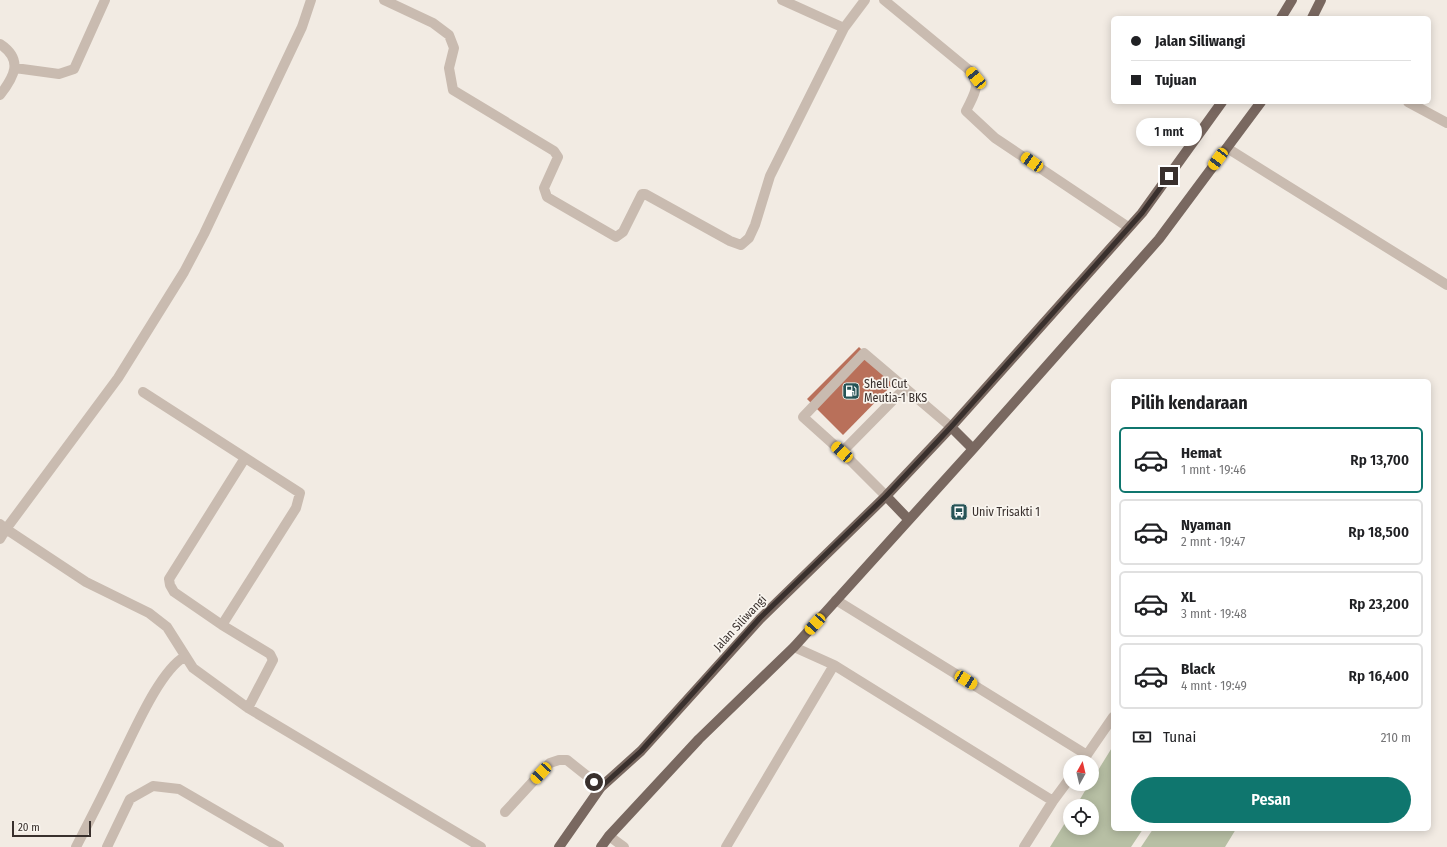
<!DOCTYPE html>
<html lang="id">
<head>
<meta charset="utf-8">
<style>
	:root { --surface:#fff; --page:#f2f2f2; --text:#202124; --muted:#757577; --line:#e0e0e0; --accent:#0f766e }
	body { margin:0; font-family:"Fira Sans Condensed",sans-serif; background:var(--page); color:var(--text); height:100vh; display:flex; flex-direction:column; font-size:15px; white-space:nowrap }
	* { box-sizing:border-box; margin:0 }
	p { font-size:13px; color:var(--muted) }
	.icon { flex:none; width:22px; height:22px; fill:none; stroke:currentColor; stroke-width:2; stroke-linecap:round; stroke-linejoin:round }
	.map { position:relative; flex:1; overflow:hidden }
	.drawer { position:absolute; left:1111px; top:379px; width:320px; height:452px; display:flex; flex-direction:column; background:var(--surface); border-radius:6px; box-shadow:0 2px 10px #0003 }
	.drawer>* { flex:none }
	.guide { position:absolute; left:1111px; top:16px; width:320px; height:88px; border-radius:6px; box-shadow:0 2px 10px #0003; display:grid; align-content:center; height:88px; padding:0 20px; background:var(--surface) }
	.needle { width:26px; rotate:8deg }
	.fabs { position:absolute; left:1063px; top:755px; display:grid; gap:8px }
	.fabs a { display:grid; place-items:center; width:36px; height:36px; border-radius:50%; background:var(--surface); box-shadow:0 2px 10px #0003; font-size:20px }
	.scale { position:absolute; left:12px; bottom:10px; width:79px; box-sizing:border-box; padding-left:4px; border:2px solid #39302d; border-top:0; font-size:11px; line-height:14px; white-space:nowrap; color:#39302d; -webkit-text-stroke:3px #f9f5ef; paint-order:stroke }
	.end { position:absolute; width:18px; height:18px; margin:-9px; border:5px solid #39302d; background:#fff; box-shadow:0 0 0 2px #fff }
	.from { border-radius:50% }
	.bubble { position:absolute; height:28px; border-radius:14px; background:var(--surface); box-shadow:0 2px 10px #0003; font-size:13px; font-weight:600; line-height:28px; text-align:center }
	.car { position:absolute; width:12px; height:24px; margin:-12px -6px; border-radius:5px; box-shadow:0 0 3px 1px #0007; background:linear-gradient(#f5c518 24%,#345 0 40%,#f5c518 0 76%,#345 0 86%,#f5c518 0) }
	.guide b { display:flex; align-items:center; gap:14px; height:38px; font-size:15px }
	.guide b+b { border-top:1px solid var(--line) }
	.guide i { width:10px; height:10px; background:var(--text) }
	ul { padding:0; list-style:none }
	li { display:flex; align-items:center; gap:12px; height:66px; margin:0 8px 6px; padding:0 12px; border:2px solid var(--line); border-radius:6px }
	li div { flex:1 }
	li b { display:block; font-size:15px }
	li em { font-style:normal; font-weight:600 }
	li.on { border-color:var(--accent) }
	li>.icon { width:36px; height:36px; stroke-width:1.5 }
	h2 { padding:0 20px; font-size:18px; line-height:48px }
	.pay { display:flex; align-items:center; gap:10px; height:44px; padding:0 20px; font-size:15px }
	.pay p { margin-inline-start:auto }
	.action { display:flex; gap:8px; margin-top:auto; padding:8px 20px }
	.action a { flex:1; height:46px; border-radius:24px; background:var(--accent); color:#fff; font-size:16px; font-weight:600; line-height:46px; text-align:center }
	.map>svg:first-child { display:block }
	.green { fill:#b7bfa4 }
	.building { fill:#b9705a }
	.lines { fill:none; stroke-linecap:round; stroke-linejoin:round }
	.minor { stroke:#c9bbb0; stroke-width:10 }
	.major { stroke:#796860; stroke-width:10 }
	.route { stroke:#39302d; stroke-width:5 }
	.labels { text-anchor:middle; stroke-width:3.5; stroke-linejoin:round; paint-order:stroke }
	.poi-label { font-size:12px; fill:#39302d; stroke:#f9f5ef; text-anchor:start }
	.street-label { font-size:12px; fill:#39302d; stroke:#f9f5ef }
</style>
</head>
<body>
<div class="map">
<svg width="1447" height="847" viewBox="0 0 1447 847">
	<rect width="100%" height="100%" fill="#f2ebe3"/>
	<path class="green" d="M1113 746V829H1143L1131 847H1050L1070 815V828H1092V806H1076L1089 784H1092V780Z
		M1153 829H1236L1225 847H1141Z"/>
	<path class="building" d="M859 347 895 382 843 435 807 399Z"/>
	<g class="lines">
		<path class="minor" d="M384 0 433 23 449 35 454 48 449 68 453 90 554 151 558 157 544 188 547 197 616 237 623 232 642 194H645L730 241 741 245 749 238 755 225 770 176 844 28 865 0
			M782 0 844 28
			M884 0 969 70C982 86 974 94 966 111L995 138 1128 227
			M0 44C24 60 14 77 0 95
			M15 68 59 74 74 69 105 0
			M1408 102 1447 123
			M1227 148 1447 285
			M143 392 300 493 296 508 222 625 270 654 273 660 248 708
			M842 452 905 388
			M886 496 842 452 803 417 864 353 951 427
			M0 524 6 529 118 378 184 272 204 234 302 27 311 0
			M0 539 6 529 86 582 149 613 167 627 193 668 248 708 481 847
			M836 600 1087 755
			M222 625 174 592 170 585 169 579 245 458
			M794 647 834 665 1053 801
			M1082 762 1113 717
			M505 812 550 763 559 760H567L601 787
			M609 836 624 847
			M76 847C91 818 106 789 120 759 134 732 159 672 184 657
			M107 847 130 799 153 786 179 789 279 847
			M726 847 834 665
			M1024 847 1053 801 1070 778"/>
		<path class="major" d="M1281 18 1292 0
			M1312 18 1321 0
			M951 427 973 449
			M886 496 908 519
			M559 847 601 787 641 751 760 619 886 496 951 427 1142 213 1222 102
			M601 847 609 836 699 739 794 647 973 449 1159 239 1261 102"/>
	</g>
	<g class="lines">
		<path class="route" d="M594 782 601 787 641 751 760 618 886 496 951 427 1142 213 1169 176"/>
	</g>
	<defs>
		<symbol id="fuel-square" viewBox="-11 -11 22 22"><rect x="-9" y="-9" width="18" height="18" rx="4" fill="#265356" stroke="#f9f5ef"/><path d="M-5.5-6h7V0h2V4h1.3V-2.5L3-4.5l.8-.8L6-3V5H2.5V1h-1V6h-7ZM-4.2-4.7v3.2H.2V-4.7Z" fill="#fff"/></symbol>
		<symbol id="bus-square" viewBox="-11 -11 22 22"><rect x="-9" y="-9" width="18" height="18" rx="4" fill="#265356" stroke="#f9f5ef"/><path d="M-5-6H5V4H4V6H2V4H-2V6H-4V4H-5ZM-3.5-4V0h7V-4ZM-3.5 1.2v1.5H-2V1.2ZM2 1.2v1.5H3.5V1.2Z" fill="#fff"/></symbol>
	</defs>
	<g fill-rule="evenodd">
		<use href="#fuel-square" x="841" y="381" width="20" height="20"/>
		<use href="#bus-square" x="949" y="502" width="20" height="20"/>
	</g>
	<g class="labels">
		<g class="poi-label">
			<text x="864" y="388">Shell Cut<tspan x="864" dy="14">Meutia-1 BKS</tspan></text>
			<text x="972" y="516">Univ Trisakti 1</text>
		</g>
		<g class="street-label">
			<text transform="translate(740 623) rotate(-47)" y="4">Jalan Siliwangi</text>
		</g>
	</g>
</svg>
<div class="fabs">
<a><svg class="needle" viewBox="-14 -14 28 28"><path d="M0-13l5 13h-10z" fill="#e53935"/><path d="M0 13l5-13h-10z" fill="#757577"/></svg></a>
<a><svg class="icon" aria-label="locate" viewBox="0 0 24 24"><circle cx="12" cy="12" r="6"/><path d="M12 2v4M12 18v4M2 12h4M18 12h4"/></svg></a>
</div>
<div class="scale">20 m</div>
<i class="end from" style="left:594px;top:782px"></i>
<i class="end" style="left:1169px;top:176px"></i>
<div class="bubble" style="left:1136px;top:118px;width:66px">1 mnt</div>
<i class="car" style="left:976px;top:78px;rotate:321deg"></i>
<i class="car" style="left:1218px;top:159px;rotate:217deg"></i>
<i class="car" style="left:1032px;top:162px;rotate:304deg"></i>
<i class="car" style="left:842px;top:452px;rotate:312deg"></i>
<i class="car" style="left:815px;top:624px;rotate:222deg"></i>
<i class="car" style="left:966px;top:680px;rotate:122deg"></i>
<i class="car" style="left:541px;top:773px;rotate:223deg"></i>
<div class="guide">
<b><i class="from"></i>Jalan Siliwangi</b>
<b><i></i>Tujuan</b>
</div>
<section class="drawer">
<h2>Pilih kendaraan</h2>
<ul>
<li class="on"><svg class="icon" aria-label="car" viewBox="0 0 24 24"><path d="M5 17H2v-5l4-1 3-4h7l3 4 3 1v5h-3M9 17h6M6 11h13"/><circle cx="7" cy="17" r="2"/><circle cx="17" cy="17" r="2"/></svg><div><b>Hemat</b><p>1 mnt · 19:46</p></div><em>Rp 13,700</em></li>
<li><svg class="icon" aria-label="car" viewBox="0 0 24 24"><path d="M5 17H2v-5l4-1 3-4h7l3 4 3 1v5h-3M9 17h6M6 11h13"/><circle cx="7" cy="17" r="2"/><circle cx="17" cy="17" r="2"/></svg><div><b>Nyaman</b><p>2 mnt · 19:47</p></div><em>Rp 18,500</em></li>
<li><svg class="icon" aria-label="car" viewBox="0 0 24 24"><path d="M5 17H2v-5l4-1 3-4h7l3 4 3 1v5h-3M9 17h6M6 11h13"/><circle cx="7" cy="17" r="2"/><circle cx="17" cy="17" r="2"/></svg><div><b>XL</b><p>3 mnt · 19:48</p></div><em>Rp 23,200</em></li>
<li><svg class="icon" aria-label="car" viewBox="0 0 24 24"><path d="M5 17H2v-5l4-1 3-4h7l3 4 3 1v5h-3M9 17h6M6 11h13"/><circle cx="7" cy="17" r="2"/><circle cx="17" cy="17" r="2"/></svg><div><b>Black</b><p>4 mnt · 19:49</p></div><em>Rp 16,400</em></li>
</ul>
<div class="pay"><svg class="icon" aria-label="cash" viewBox="0 0 24 24"><path d="M3 7h18v10H3z"/><circle cx="12" cy="12" r="2"/></svg>Tunai<p>210 m</p></div>
<div class="action"><a>Pesan</a></div>
</section>
</div>
</body>
</html>
